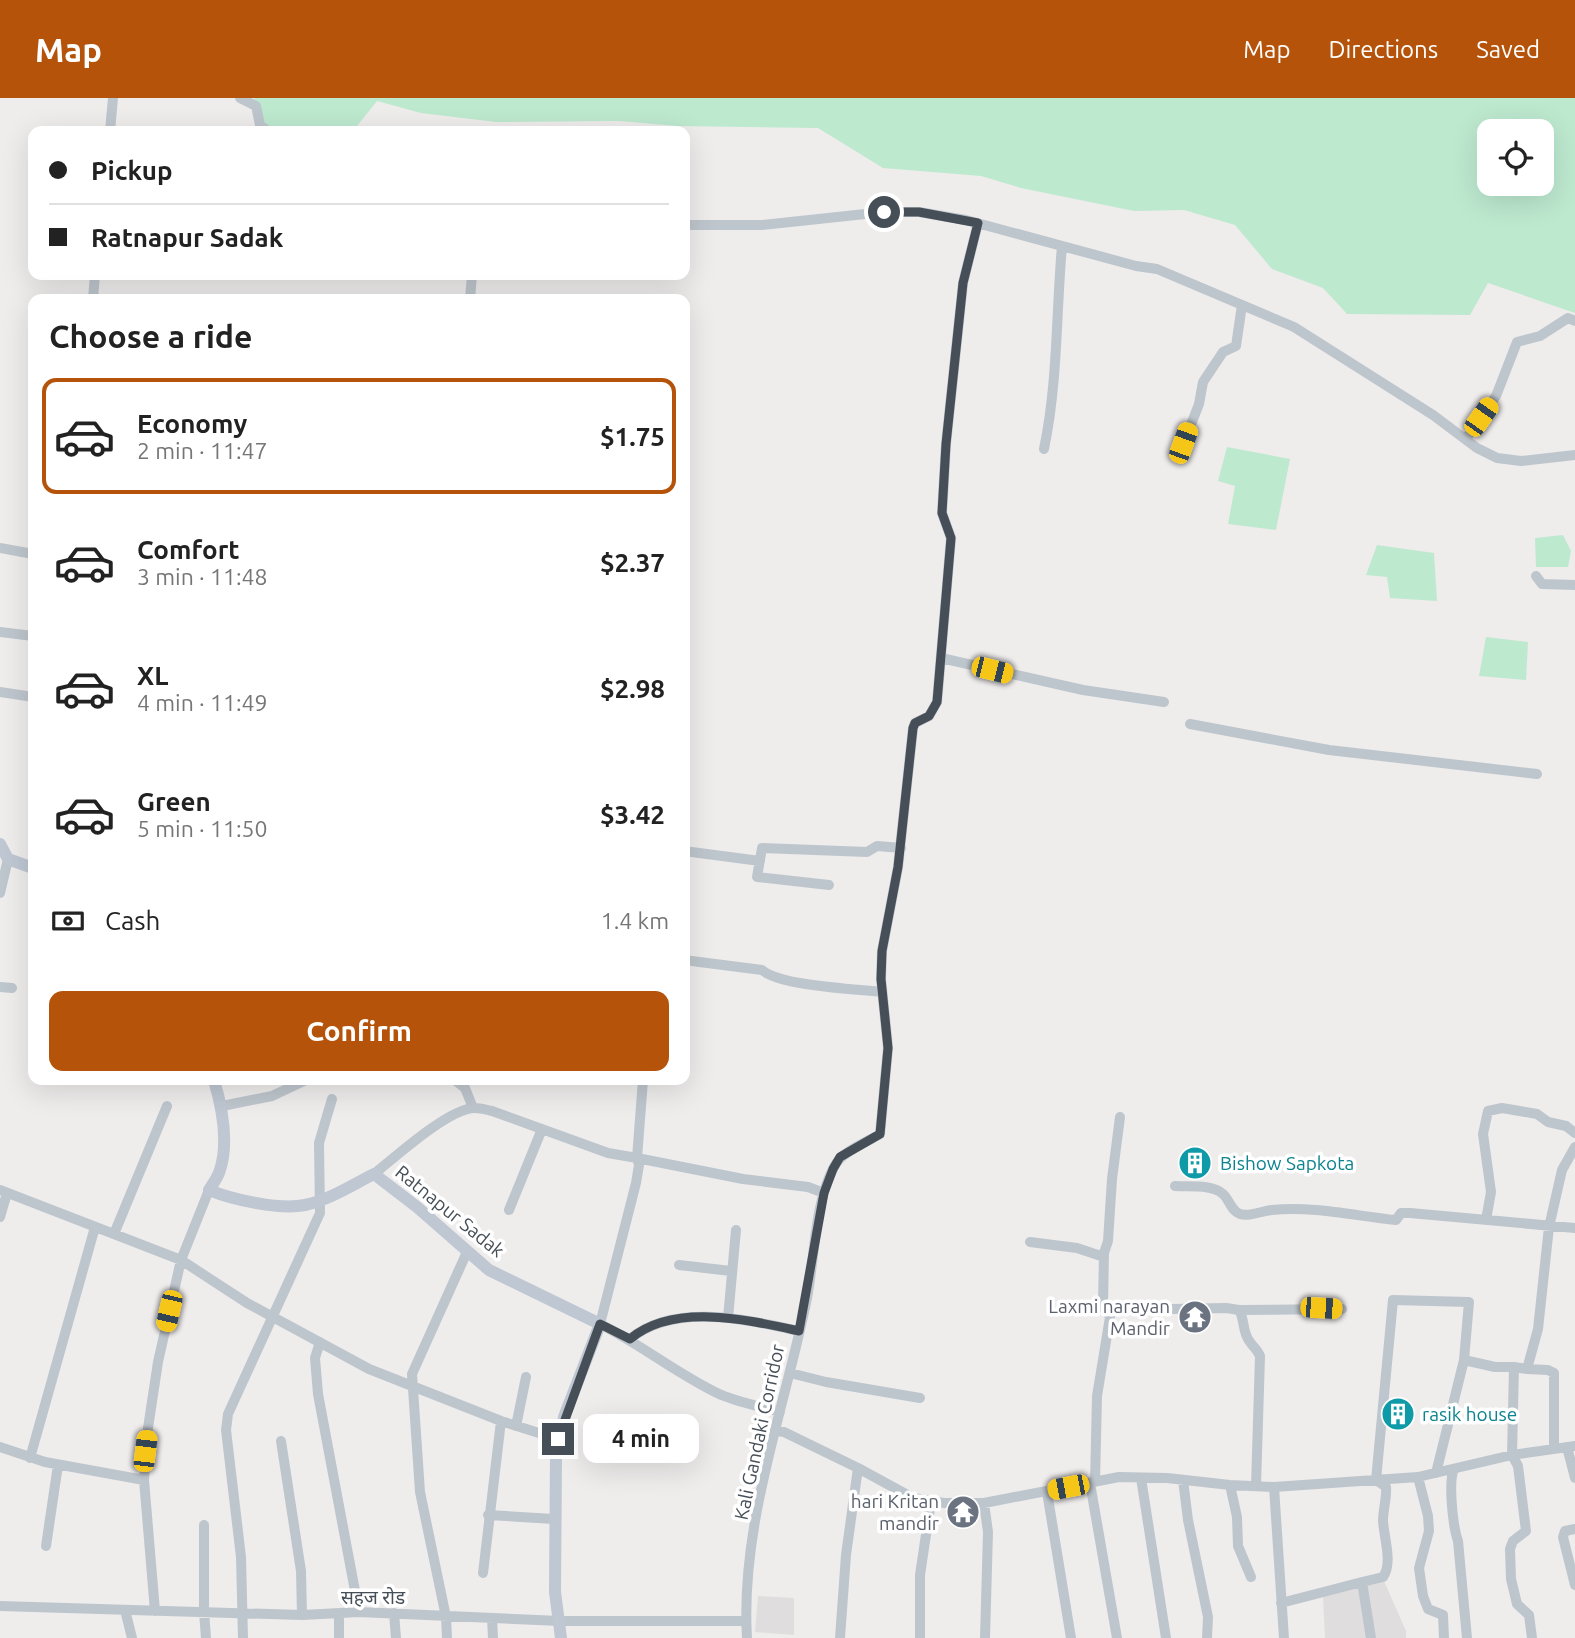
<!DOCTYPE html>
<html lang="en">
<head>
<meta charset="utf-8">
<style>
	:root { --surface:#fff; --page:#f6f6f6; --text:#222; --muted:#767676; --line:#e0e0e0; --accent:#b45309 }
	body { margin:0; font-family:Ubuntu,"Noto Sans Devanagari",sans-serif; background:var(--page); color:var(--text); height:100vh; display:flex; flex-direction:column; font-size:26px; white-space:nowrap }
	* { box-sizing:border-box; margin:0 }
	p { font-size:23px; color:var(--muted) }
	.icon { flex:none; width:38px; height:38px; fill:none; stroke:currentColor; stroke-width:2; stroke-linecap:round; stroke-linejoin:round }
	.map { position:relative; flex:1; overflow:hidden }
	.drawer { position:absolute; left:28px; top:196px; width:662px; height:791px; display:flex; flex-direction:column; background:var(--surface); border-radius:14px; box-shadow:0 7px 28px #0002 }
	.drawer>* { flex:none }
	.hud { position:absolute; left:28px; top:28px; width:662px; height:154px; border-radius:14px; box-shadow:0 7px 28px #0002; display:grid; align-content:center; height:154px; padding:0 21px; background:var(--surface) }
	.buttons { position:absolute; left:1477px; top:21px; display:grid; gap:14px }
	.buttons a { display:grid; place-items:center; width:77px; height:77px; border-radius:14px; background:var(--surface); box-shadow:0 7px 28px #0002; font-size:35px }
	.end { position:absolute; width:32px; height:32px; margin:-16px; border:9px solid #464f57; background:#fff; box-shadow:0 0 0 4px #fff }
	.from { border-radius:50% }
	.bubble { position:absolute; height:49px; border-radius:14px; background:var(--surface); box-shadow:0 7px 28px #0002; font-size:23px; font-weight:700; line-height:49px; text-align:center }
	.car { position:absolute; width:21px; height:42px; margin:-21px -10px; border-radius:9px; box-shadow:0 0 5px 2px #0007; background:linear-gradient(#f5c518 24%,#345 0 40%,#f5c518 0 76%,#345 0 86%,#f5c518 0) }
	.hud b { display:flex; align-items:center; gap:24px; height:66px; font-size:26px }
	.hud b+b { border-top:2px solid var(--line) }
	.hud i { width:18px; height:18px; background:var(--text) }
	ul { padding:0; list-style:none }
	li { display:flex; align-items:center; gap:21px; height:116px; margin:0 14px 10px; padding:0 7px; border:4px solid transparent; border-radius:14px }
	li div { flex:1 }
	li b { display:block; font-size:26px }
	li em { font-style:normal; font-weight:700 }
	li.active { border-color:var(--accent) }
	li>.icon { width:63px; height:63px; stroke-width:1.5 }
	h2 { padding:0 21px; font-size:32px; line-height:84px }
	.pay { display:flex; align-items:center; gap:18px; height:77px; padding:0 21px; font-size:26px }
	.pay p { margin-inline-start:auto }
	.button { display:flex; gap:14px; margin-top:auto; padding:14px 21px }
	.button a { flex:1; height:80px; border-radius:14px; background:var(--accent); color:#fff; font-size:28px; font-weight:700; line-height:80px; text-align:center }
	header { display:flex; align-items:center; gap:42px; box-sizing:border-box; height:98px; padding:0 35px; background:var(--accent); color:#fff }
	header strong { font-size:33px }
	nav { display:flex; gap:38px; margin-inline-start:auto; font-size:24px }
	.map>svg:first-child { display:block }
	.education { fill:#dfdddd }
	.green { fill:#bde9cf; fill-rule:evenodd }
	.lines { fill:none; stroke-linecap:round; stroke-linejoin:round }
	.street { stroke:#bec6cd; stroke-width:10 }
	.secondary { stroke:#bec7d2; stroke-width:12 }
	.route { stroke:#464f57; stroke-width:9 }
	.labels { text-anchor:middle; stroke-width:7; stroke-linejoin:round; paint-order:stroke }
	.culture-label { font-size:19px; fill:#0d838f; stroke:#fff; text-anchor:start }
	.street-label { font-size:19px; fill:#464f57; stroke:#fff }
	.worship-label { font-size:19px; fill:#5b616d; stroke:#fff; text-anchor:end }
</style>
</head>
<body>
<header>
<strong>Map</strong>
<nav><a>Map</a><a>Directions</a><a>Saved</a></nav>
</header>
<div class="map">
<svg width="1575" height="1540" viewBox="0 0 1575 1540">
	<rect width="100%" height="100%" fill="#efecec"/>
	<path class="education" d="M1384 1483 1406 1533V1540H1325L1323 1499Z
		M758 1498 794 1500V1537L755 1534Z"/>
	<path class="green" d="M254 0H1575V215L1488 185 1470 217 1347 216 1323 190 1272 171 1235 127 1184 112 1134 113 1021 90 981 78 883 70 818 30 676 28 619 23 496 24 421 15 377 3 353 33H274L263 27ZM1489 33H1542V86H1489Z
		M1227 349 1290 361 1276 432 1228 426 1235 388 1218 383Z
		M1563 437 1571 453 1568 469H1536L1535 440Z
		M1377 447 1434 455 1437 503 1390 500 1387 479 1366 477Z
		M1486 539 1528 544 1526 582 1479 578Z"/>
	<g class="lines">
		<path class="street" d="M240 0 256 8 260 27 268 33
			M110 33 113 0
			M684 127H762L884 114H919L966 122 1136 168 1157 171 1294 229 1433 317 1477 350 1497 360 1521 363 1575 357
			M93 201 95 177
			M470 201 472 177
			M1466 341 1496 298 1517 244 1540 238 1568 220 1575 223
			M1044 351C1058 284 1056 215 1062 148
			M1178 360 1199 306 1203 284 1223 254 1236 248 1242 207
			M0 450 33 456
			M1536 478 1542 486 1575 487
			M0 534 33 538
			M941 560 1083 592 1164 604
			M0 594 33 599
			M1190 626 1329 652 1537 676
			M684 753 760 763
			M829 787 757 779 762 750 867 754 877 748 901 750
			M0 795 8 761
			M684 862 762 872C781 888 854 891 882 894
			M0 889 12 890
			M455 982 465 990 473 1010
			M643 982 637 1060 743 1081 808 1089 824 1095
			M222 1008 272 998 306 982
			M374 1076C395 1059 449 1010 475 1010 481 1010 487 1012 492 1013L608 1055 637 1060 639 1067 636 1085 600 1226C640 1246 676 1275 717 1295 736 1304 759 1308 780 1314
			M1175 1088C1189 1089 1212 1086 1223 1096 1229 1101 1231 1113 1240 1116 1249 1119 1262 1113 1272 1112 1314 1108 1355 1118 1396 1122L1401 1115H1410L1575 1130
			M0 1092 181 1162 247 1205 369 1271 501 1323 558 1341
			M509 1112 542 1031
			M0 1119 7 1095
			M1486 1122 1491 1094 1483 1036 1488 1013 1502 1010 1537 1016 1548 1024 1566 1028 1575 1035
			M114 1136 167 1008
			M1030 1144 1077 1150 1104 1159
			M679 1167 731 1173
			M1171 1211 1226 1210 1239 1212C1245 1221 1242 1235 1250 1244 1254 1250 1257 1251 1260 1258L1256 1388
			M1239 1212 1342 1211
			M728 1220 736 1132
			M630 1241C675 1204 748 1222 799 1233
			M320 1244 315 1260 318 1296 359 1514
			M1527 1271 1548 1272 1554 1275V1351
			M790 1275 826 1284 920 1300
			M516 1328 526 1279
			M775 1332 784 1334 858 1370 913 1400 944 1405H984L1119 1379 1167 1380 1230 1387 1274 1389 1418 1379 1512 1357 1575 1348
			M281 1343 301 1473 302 1517
			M0 1349 45 1364 144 1382
			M1567 1349 1575 1380
			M30 1360 95 1129
			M1454 1371C1448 1384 1453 1429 1458 1443L1467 1540
			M1436 1375 1464 1262
			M1418 1379 1428 1418 1429 1433 1419 1470 1423 1498 1428 1511 1443 1517 1444 1540
			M1141 1380 1166 1540
			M1183 1382 1188 1422 1208 1519 1207 1540
			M1095 1384 1097 1298 1110 1219 1103 1208 1104 1155 1108 1143 1112 1081 1120 1019
			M1090 1385 1117 1540
			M1230 1387 1237 1419 1238 1448 1251 1479
			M1274 1389 1284 1540
			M1047 1394 1071 1540
			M984 1405 988 1434 985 1540
			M488 1417 554 1421
			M204 1427V1514L206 1540
			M1575 1431 1565 1433 1563 1439 1575 1487
			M46 1448 58 1367
			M483 1475 501 1323
			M1281 1505 1362 1484
			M0 1508 302 1517 359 1514 560 1523H746
			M125 1512 132 1540
			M155 1513 144 1382 148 1330 158 1264 181 1162 209 1092
			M394 1515 396 1540
			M339 1516V1540
			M492 1520 493 1540
			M243 1540 241 1459 226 1332 228 1316 320 1115 319 1045 332 1001
			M447 1540 446 1519 420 1394 412 1276 467 1154
			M747 1540C740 1426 785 1310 807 1200 815 1159 814 1106 834 1069 842 1053 865 1045 880 1036L888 950 881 881 882 853 898 769 913 630 915 625 929 618 937 604 951 440 942 415 946 346 963 185 978 125
			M840 1540 846 1457 858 1370
			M920 1540V1477L931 1403
			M1371 1540 1362 1484 1383 1479C1393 1465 1384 1440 1383 1423 1383 1411 1387 1400 1386 1389L1376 1382 1393 1202 1469 1204 1464 1262 1495 1269H1514
			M1532 1540 1529 1517 1517 1506 1511 1481 1510 1451 1513 1443 1526 1433 1518 1368 1512 1357 1514 1269 1527 1271 1538 1231 1549 1129 1562 1072 1575 1049"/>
		<path class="secondary" d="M0 746 8 761 33 770
			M214 982C222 1009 229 1044 220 1072 218 1079 213 1086 209 1092 233 1102 280 1112 305 1107 329 1102 352 1087 374 1076L417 1109 489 1172 600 1226 564 1319 556 1358 555 1494 561 1540"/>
	</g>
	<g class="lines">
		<path class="route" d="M558 1341 600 1226 630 1241C674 1204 749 1222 799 1233L824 1095 833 1071 840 1059 880 1036 888 950 881 881 882 853 898 769 913 630 915 625 929 618 937 604 951 440 942 415 946 346 963 185 978 125 919 114H884"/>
	</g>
	<defs>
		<symbol id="building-disc" viewBox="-11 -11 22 22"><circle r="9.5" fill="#0f9aa8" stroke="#fff"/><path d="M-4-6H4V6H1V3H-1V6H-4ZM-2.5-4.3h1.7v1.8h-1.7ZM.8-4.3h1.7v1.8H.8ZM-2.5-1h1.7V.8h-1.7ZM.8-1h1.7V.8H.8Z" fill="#fff"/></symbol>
		<symbol id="temple-disc" viewBox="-11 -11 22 22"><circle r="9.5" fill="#6b7280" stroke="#fff"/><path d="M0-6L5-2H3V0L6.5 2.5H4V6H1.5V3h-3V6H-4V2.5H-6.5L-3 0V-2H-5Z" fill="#fff"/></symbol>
	</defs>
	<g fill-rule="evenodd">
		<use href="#building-disc" x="1176" y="1046" width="38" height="38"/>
		<use href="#temple-disc" x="1176" y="1200" width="38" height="38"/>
		<use href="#building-disc" x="1379" y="1297" width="38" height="38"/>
		<use href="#temple-disc" x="944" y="1395" width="38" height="38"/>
	</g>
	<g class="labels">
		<g class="culture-label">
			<text x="1220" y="1072">Bishow Sapkota</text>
			<text x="1422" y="1323">rasik house</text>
		</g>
		<g class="street-label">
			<text transform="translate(450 1113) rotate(39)" y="7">Ratnapur Sadak</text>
			<text transform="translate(759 1334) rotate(-78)" y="7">Kali Gandaki Corridor</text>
			<text x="373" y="1506">सहज रोड</text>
		</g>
		<g class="worship-label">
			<text x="1170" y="1215">Laxmi narayan<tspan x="1170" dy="22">Mandir</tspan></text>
			<text x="939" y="1410">hari Kritan<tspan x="939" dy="22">mandir</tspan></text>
		</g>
	</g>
</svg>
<div class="buttons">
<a><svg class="icon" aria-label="locate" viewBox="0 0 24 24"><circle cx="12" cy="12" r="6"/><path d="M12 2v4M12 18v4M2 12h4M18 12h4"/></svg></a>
</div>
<i class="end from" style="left:884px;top:114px"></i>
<i class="end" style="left:558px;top:1341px"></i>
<div class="bubble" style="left:583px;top:1316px;width:116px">4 min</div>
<i class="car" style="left:1481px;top:319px;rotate:35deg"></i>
<i class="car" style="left:1183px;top:345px;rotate:20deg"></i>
<i class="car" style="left:992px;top:572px;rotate:104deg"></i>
<i class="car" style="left:1321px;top:1210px;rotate:93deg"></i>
<i class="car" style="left:169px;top:1213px;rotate:193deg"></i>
<i class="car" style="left:145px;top:1353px;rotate:7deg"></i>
<i class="car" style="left:1068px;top:1389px;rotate:259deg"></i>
<div class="hud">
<b><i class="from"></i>Pickup</b>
<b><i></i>Ratnapur Sadak</b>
</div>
<section class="drawer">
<h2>Choose a ride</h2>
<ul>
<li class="active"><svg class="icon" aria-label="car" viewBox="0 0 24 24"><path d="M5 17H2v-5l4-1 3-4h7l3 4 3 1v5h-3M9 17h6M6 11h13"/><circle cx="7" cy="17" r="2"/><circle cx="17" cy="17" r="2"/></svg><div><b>Economy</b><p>2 min · 11:47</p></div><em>$1.75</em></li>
<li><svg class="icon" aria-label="car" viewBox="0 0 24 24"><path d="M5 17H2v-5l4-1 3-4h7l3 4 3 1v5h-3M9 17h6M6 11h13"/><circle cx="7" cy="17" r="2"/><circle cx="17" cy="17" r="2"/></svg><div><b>Comfort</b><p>3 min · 11:48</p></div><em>$2.37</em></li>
<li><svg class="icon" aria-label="car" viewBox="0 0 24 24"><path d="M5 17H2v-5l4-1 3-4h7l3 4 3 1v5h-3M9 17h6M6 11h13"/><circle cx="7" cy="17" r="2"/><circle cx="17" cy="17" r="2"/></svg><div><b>XL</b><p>4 min · 11:49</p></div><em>$2.98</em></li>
<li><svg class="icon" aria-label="car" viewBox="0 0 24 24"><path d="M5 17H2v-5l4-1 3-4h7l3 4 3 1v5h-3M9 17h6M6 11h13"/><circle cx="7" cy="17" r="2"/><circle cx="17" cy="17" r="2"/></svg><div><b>Green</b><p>5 min · 11:50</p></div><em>$3.42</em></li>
</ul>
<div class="pay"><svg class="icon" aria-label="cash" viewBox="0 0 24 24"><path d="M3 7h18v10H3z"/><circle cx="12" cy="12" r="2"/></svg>Cash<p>1.4 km</p></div>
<div class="button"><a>Confirm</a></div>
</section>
</div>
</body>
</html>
